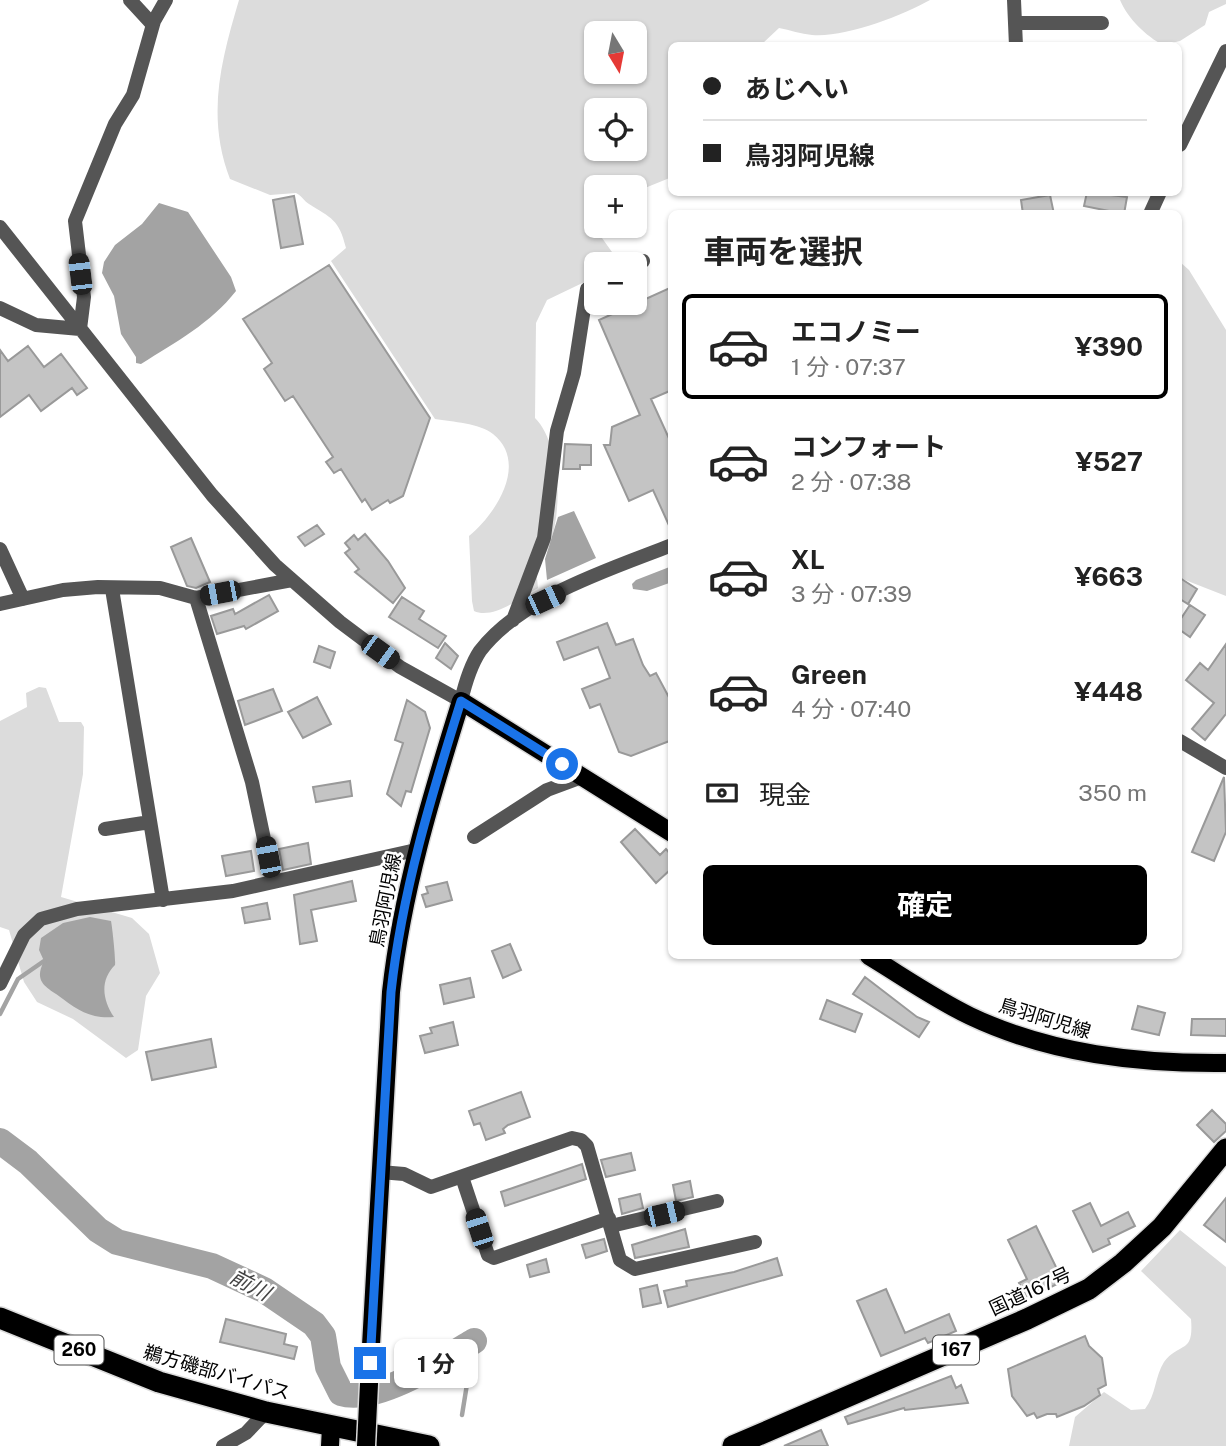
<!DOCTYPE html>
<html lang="ja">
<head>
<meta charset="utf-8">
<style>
	:root { --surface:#fff; --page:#f2f2f2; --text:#222; --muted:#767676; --line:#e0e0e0; --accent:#000 }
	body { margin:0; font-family:"Public Sans","Noto Sans JP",sans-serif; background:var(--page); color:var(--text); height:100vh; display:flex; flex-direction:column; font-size:26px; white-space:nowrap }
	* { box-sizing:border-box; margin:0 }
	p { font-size:23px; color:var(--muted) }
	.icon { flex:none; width:38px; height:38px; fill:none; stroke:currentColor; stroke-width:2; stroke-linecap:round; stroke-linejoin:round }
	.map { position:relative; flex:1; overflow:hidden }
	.sheet { position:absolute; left:668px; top:210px; width:514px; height:749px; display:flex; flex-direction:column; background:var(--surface); border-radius:10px; box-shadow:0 2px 5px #0004 }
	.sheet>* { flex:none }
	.hud { position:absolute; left:668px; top:42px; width:514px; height:154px; border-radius:10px; box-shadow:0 2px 5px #0004; display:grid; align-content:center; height:154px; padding:0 35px; background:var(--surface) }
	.needle { width:46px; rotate:170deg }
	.buttons { position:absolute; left:584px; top:21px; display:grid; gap:14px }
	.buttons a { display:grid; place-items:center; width:63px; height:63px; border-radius:10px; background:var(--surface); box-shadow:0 2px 5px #0004; font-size:35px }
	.end { position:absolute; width:32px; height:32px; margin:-16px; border:9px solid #1a73e8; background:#fff; box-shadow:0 0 0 4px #fff }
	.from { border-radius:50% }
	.bubble { position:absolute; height:49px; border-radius:10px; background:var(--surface); box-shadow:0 2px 5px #0004; font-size:23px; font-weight:700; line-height:49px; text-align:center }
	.car { position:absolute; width:21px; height:42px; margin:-21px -10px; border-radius:9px; box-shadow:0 0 5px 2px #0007; background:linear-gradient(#222 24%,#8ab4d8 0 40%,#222 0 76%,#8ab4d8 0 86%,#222 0) }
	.hud b { display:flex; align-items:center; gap:24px; height:66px; font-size:26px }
	.hud b+b { border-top:2px solid var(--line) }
	.hud i { width:18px; height:18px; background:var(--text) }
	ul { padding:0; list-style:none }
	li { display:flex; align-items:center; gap:21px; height:105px; margin:0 14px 10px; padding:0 21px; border:4px solid transparent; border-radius:10px }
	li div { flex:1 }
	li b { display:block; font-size:26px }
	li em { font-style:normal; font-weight:700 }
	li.current { border-color:var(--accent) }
	li>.icon { width:63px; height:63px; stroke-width:1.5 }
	h2 { padding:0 35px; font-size:32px; line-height:84px }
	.pay { display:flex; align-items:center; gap:18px; height:77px; padding:0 35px; font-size:26px }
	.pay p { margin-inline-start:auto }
	.action { display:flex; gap:14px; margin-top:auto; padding:14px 35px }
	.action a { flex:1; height:80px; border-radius:10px; background:var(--accent); color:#fff; font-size:28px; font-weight:700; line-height:80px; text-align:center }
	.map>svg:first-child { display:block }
	.green { fill:#dcdcdc; fill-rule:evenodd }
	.water { fill:#a3a3a3 }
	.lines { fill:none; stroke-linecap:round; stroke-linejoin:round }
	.stream { stroke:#a3a3a3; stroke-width:4.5 }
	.river { stroke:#a3a3a3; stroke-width:26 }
	.building { fill:#c4c4c4; stroke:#999; stroke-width:2 }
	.major-casing { stroke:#dbdbdb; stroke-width:21 }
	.highway-casing { stroke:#dbdbdb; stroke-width:24 }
	.minor { stroke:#555; stroke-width:14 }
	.major { stroke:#000; stroke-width:18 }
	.highway { stroke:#000; stroke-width:21 }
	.major-bridge-casing { stroke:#dbdbdb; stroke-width:21; stroke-linecap:butt }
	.major-bridge { stroke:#000; stroke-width:18 }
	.route { stroke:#1a73e8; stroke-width:9 }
	.labels { text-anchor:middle; stroke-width:5; stroke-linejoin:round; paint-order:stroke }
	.shield { fill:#fff; stroke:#4c4c4c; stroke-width:2 }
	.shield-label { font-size:18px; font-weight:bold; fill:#000 }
	.street-label { font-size:19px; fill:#000; stroke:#fff }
	.water-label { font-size:21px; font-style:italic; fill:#444; stroke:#fff }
</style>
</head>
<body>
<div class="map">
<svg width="1226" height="1446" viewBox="0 0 1226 1446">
	<rect width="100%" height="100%" fill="#fff"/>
	<path class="green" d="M239 0H930C902 16 844 38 812 35 801 34 790 30 779 28L761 45 672 46V177L640 190 635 191V187H597L594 220 602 238 617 259 616 264H597V276L547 300 536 323 535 418C565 448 565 538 536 568L538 588C522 597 493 620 474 611L472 601 469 536C496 514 529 463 493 434 479 423 453 422 435 419L331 261 346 248C339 219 331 218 309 204 304 201 302 196 296 193L270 195 230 179C206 116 221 61 239 0ZM597 33H635V72H597ZM597 110H635V149H597Z
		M1120 0H1226V4L1209 12 1205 25 1180 41 1163 45C1146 36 1128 19 1120 0Z
		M1180 262 1189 270 1226 330V596L1180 578Z
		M39 687 46 688 59 722H81L84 727 83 774 61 897 132 918 149 934 160 973 146 996 138 1050 126 1058 73 1019 37 1002 24 982 9 930 0 927V721L27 707 26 693Z
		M1180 1230 1226 1267V1446H1069L1075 1417 1104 1392 1131 1410 1145 1409C1156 1395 1155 1376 1164 1362 1180 1341 1194 1355 1191 1319L1141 1271Z"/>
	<path class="water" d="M159 203 188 212 231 277 236 291C211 323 176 342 141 364L136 363V357L121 334 114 296 102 273 104 262 115 245 142 224Z
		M574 511 596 558 547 580 545 559 558 517Z
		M672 566V582L647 591 633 589 632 584 636 580Z
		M90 917 111 921C112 925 116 960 115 965 100 980 102 999 114 1017 92 1019 79 1011 63 999 49 988 32 984 44 961L39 950 41 938 63 923Z"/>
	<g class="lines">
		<path class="stream" d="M0 1014 18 979 44 961
			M462 1415 474 1341"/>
		<path class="river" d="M0 1141 28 1162 98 1230 117 1242 212 1266 264 1290 314 1324 323 1336 328 1367 341 1393C377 1404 443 1360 474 1341"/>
	</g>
	<path class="building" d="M1087 192 1127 197 1124 214 1084 206Z
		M1050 195 1054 214H1023L1021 200Z
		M294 196 303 244 281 248 273 200Z
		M329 265 430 418 403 496 390 503 388 500 372 510 365 499 362 502 341 469 334 473 326 462 333 457 293 396 285 401 264 369 272 363 243 319Z
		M672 287V390L651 399 672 445V532L653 490 629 501 604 445H610L612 427 640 415 599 320Z
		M28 346 44 367 61 354 87 388 77 395 72 388 41 411 29 395 0 417V350L8 361Z
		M565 444 591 445V465H580V469H563Z
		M317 525 324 534 305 546 298 537Z
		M365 534 388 561 405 588 393 603 355 572 359 569 345 553 350 549 345 543 354 535 358 540Z
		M191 538 210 582 196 588 187 586 171 547Z
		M1180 578 1197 589 1188 604 1180 599Z
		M269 595 278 611 246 629 244 626 217 634 211 616 233 609 235 614Z
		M402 597 424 611 419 619 446 636 438 648 389 617Z
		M1190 605 1205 615 1190 637 1180 630V620Z
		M607 623 616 645 633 639 643 665 650 676 656 673 672 703V740L631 756 619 752 600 704 590 708 582 689 610 678 598 647 564 660 557 642Z
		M445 643 458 656 451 669 436 658Z
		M1226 644V714L1205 740 1192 729 1214 703 1186 680 1200 663 1208 670Z
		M319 646 335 652 330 668 314 662Z
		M273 689 282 711 245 725 238 701Z
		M317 697 331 724 303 738 288 712Z
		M407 700 425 712 430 728 411 792 406 791 401 806 387 794 403 743 395 740Z
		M1224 777 1226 832 1214 861 1192 852Z
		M350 781 352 796 316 802 313 787Z
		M635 829 660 855 666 849 672 856V868L656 883 621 842Z
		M308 843 311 864 283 870 279 849Z
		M251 851 254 871 226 876 222 856Z
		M352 881 356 901 311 910 317 941 300 944 294 895Z
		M447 882 452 900 426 907 422 895 428 893 426 887Z
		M267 903 270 919 245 923 242 908Z
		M510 944 521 970 503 978 492 951Z
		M865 977 917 1017 929 1022 919 1037 853 994Z
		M470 978 474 997 444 1004 440 985Z
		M827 1000 862 1014 855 1032 820 1019Z
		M1138 1006 1165 1013 1159 1035 1132 1029Z
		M1192 1019H1226V1036L1191 1035Z
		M453 1022 458 1045 425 1053 420 1036 432 1033 430 1028Z
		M211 1039 216 1067 152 1080 146 1052Z
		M521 1092 530 1117 508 1125 503 1129 505 1133 486 1140 480 1123 474 1125 469 1111Z
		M1212 1110 1226 1124V1131L1214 1142 1197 1125Z
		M631 1153 635 1170 606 1177 601 1160Z
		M582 1164 586 1179 505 1206 501 1192Z
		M690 1181 693 1197 676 1201 673 1185Z
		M640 1194 643 1208 622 1214 619 1199Z
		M1226 1198V1242L1204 1225Z
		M1090 1203 1101 1226 1128 1212 1135 1226 1108 1239 1110 1244 1093 1252 1073 1211Z
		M1036 1226 1057 1269 1051 1272 1057 1284 1027 1299 1019 1283 1027 1279 1008 1240Z
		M685 1229 689 1247 635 1258 632 1245Z
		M604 1239 607 1251 586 1258 582 1245Z
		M777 1258 782 1275 668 1307 664 1291 687 1286 686 1281 734 1272Z
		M546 1259 549 1272 530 1277 527 1265Z
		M657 1285 661 1303 643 1307 640 1289Z
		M886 1289 905 1333 949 1314 956 1331 928 1343 925 1338 881 1356 857 1301Z
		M226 1319 286 1334 284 1344 297 1347 294 1359 220 1342Z
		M1085 1336 1089 1346 1102 1358 1106 1385 1098 1389 1100 1395 1084 1406 1057 1417 1056 1414H1047L1037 1418 1034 1413 1027 1416 1012 1396 1008 1369Z
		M951 1376 956 1388 961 1385 968 1403 905 1410 904 1408 848 1424 845 1417Z
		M821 1430 828 1446H784Z"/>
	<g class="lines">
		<defs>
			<path id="major" d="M869 956C902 976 935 999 970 1016 1050 1054 1139 1064 1226 1063
				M370 1363 391 992C402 892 431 797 461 701L672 833
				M330 1446 331 1427"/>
			<path id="highway" d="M0 1318 159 1382 266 1412 429 1446
				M733 1446 1027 1319 1089 1289 1123 1263 1162 1227 1226 1149"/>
		</defs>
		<use href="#major" class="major-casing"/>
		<use href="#highway" class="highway-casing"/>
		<path class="minor" d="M130 0 153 25
			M1014 0 1016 46
			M1015 23H1102
			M1180 145 1226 51
			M1150 214 1160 192
			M0 227 212 495 275 565 340 622 400 667 461 701C465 684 470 666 480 651 521 597 611 569 672 545
			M635 265 643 261
			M0 308 36 325 80 329 84 297 75 221 115 124 133 95 154 21 166 0
			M0 549 23 599
			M112 589 163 900
			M196 598 252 782 273 882
			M0 604 63 590 98 587 160 588 196 598 292 580
			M513 620 544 538 557 431 574 373 587 289 597 283
			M1180 741 1226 768
			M105 829 150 822
			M474 837 547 790 582 777
			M0 984 24 935 41 919 77 909 233 891 416 850
			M380 1172 404 1174 431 1187 572 1138 581 1140 587 1146 620 1260 635 1269 755 1242
			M462 1177 488 1255 494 1258 609 1218
			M611 1226 717 1201
			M223 1446 246 1433 266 1412"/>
		<use href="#major" class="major"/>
		<use href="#highway" class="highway"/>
		<defs>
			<path id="major-bridge" d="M366 1446 370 1363"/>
		</defs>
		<use href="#major-bridge" class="major-bridge-casing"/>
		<use href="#major-bridge" class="major-bridge"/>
	</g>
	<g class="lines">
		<path class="route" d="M370 1363 391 992C402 892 431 797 461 701L562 764"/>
	</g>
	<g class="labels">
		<g class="shield">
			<rect x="54.5" y="1335.5" width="49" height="29" rx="5"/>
			<rect x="933" y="1335.5" width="46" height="29" rx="5"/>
		</g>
		<g class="shield-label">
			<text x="79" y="1356">260</text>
			<text x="956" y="1356">167</text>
		</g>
		<g class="street-label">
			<text transform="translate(385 900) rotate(-79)" y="7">鳥羽阿児線</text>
			<text transform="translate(1045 1018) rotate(17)" y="7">鳥羽阿児線</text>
			<text transform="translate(1030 1291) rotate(-25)" y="7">国道167号</text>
			<text transform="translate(217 1372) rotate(16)" y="7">鵜方磯部バイパス</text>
		</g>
		<g class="water-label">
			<text transform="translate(250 1285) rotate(28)" y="7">前川</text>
		</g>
	</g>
</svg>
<div class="buttons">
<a><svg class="needle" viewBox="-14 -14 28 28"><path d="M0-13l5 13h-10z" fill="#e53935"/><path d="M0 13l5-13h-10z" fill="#767676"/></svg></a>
<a><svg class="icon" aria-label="locate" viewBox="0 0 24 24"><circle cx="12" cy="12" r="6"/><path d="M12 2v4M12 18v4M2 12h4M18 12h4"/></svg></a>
<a>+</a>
<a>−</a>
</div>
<i class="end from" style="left:562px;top:764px"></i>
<i class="end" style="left:370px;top:1363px"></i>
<div class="bubble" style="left:394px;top:1339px;width:84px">1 分</div>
<i class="car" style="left:80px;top:274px;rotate:353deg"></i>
<i class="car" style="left:220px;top:593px;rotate:259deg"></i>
<i class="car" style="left:545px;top:600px;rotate:65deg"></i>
<i class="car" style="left:380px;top:652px;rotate:126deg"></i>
<i class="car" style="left:268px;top:857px;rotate:349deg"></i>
<i class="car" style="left:664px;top:1214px;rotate:77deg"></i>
<i class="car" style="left:479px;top:1229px;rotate:342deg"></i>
<div class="hud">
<b><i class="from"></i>あじへい</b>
<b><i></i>鳥羽阿児線</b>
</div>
<section class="sheet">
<h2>車両を選択</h2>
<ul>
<li class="current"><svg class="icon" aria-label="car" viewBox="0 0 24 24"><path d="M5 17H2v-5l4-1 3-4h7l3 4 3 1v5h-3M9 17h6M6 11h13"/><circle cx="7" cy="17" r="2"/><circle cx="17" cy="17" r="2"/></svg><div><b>エコノミー</b><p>1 分 · 07:37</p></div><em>¥390</em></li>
<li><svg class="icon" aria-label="car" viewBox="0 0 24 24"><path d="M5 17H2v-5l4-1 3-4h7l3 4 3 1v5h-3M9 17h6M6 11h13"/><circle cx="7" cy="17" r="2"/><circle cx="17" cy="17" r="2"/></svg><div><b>コンフォート</b><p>2 分 · 07:38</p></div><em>¥527</em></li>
<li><svg class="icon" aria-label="car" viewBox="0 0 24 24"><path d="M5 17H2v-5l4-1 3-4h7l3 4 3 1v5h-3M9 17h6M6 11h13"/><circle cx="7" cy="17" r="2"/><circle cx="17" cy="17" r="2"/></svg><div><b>XL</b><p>3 分 · 07:39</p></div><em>¥663</em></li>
<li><svg class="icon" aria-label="car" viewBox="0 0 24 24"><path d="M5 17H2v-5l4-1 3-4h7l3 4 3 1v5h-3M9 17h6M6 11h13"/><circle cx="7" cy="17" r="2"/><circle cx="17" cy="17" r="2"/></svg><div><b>Green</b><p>4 分 · 07:40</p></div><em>¥448</em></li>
</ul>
<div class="pay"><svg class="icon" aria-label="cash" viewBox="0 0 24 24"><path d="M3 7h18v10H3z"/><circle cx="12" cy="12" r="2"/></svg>現金<p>350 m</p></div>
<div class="action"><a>確定</a></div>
</section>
</div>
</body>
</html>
